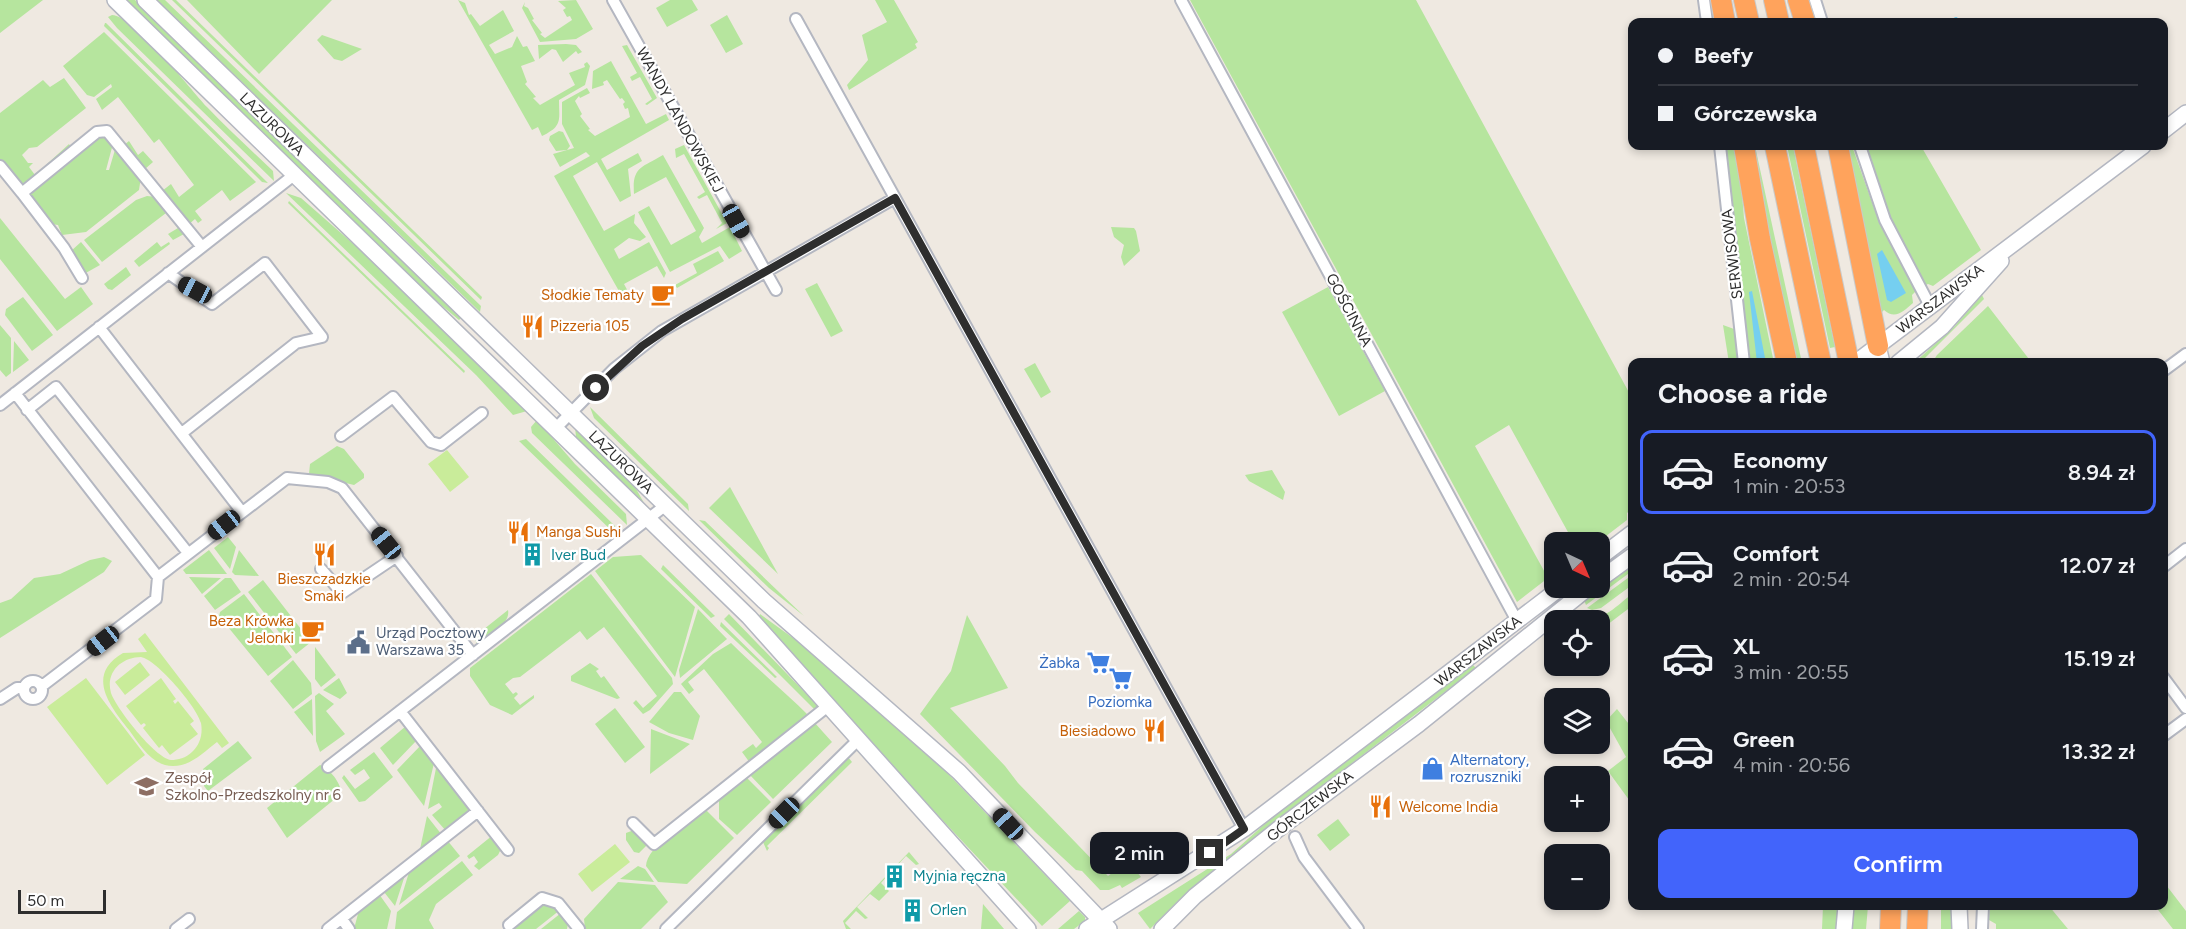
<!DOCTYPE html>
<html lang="en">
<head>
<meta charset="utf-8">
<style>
	:root { --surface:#171b24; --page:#20242c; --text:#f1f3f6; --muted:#9ea1a6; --line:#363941; --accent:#4264fb }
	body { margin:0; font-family:Figtree,sans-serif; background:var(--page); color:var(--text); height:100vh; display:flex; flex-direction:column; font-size:22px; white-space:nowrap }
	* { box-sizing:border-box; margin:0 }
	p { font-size:20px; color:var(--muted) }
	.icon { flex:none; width:33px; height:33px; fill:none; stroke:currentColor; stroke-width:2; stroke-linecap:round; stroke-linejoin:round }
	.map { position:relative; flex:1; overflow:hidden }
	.side { position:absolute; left:1628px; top:358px; width:540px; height:552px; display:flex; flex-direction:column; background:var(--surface); border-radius:12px; box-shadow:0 3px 9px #0003 }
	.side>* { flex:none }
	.top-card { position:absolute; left:1628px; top:18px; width:540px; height:132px; border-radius:12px; box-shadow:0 3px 9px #0003; display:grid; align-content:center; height:132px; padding:0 30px; background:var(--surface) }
	.needle { width:39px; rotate:136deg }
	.controls { position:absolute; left:1544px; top:532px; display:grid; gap:12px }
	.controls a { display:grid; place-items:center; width:66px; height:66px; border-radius:12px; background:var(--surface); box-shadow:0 3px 9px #0003; font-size:30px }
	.scale { position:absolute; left:18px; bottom:15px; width:88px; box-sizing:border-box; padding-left:6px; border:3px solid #2e2e2e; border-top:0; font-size:16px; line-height:21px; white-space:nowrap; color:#2e2e2e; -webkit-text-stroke:4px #fff; paint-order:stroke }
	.end { position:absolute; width:27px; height:27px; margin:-14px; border:8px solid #2e2e2e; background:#fff; box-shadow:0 0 0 3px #fff }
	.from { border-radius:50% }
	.bubble { position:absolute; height:42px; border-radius:12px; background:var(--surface); box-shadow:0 3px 9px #0003; font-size:20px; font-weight:600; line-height:42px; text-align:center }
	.car { position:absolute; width:18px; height:36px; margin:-18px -9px; border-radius:8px; box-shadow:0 0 4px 2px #0007; background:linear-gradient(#222 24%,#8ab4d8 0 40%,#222 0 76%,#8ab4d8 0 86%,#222 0) }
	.top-card b { display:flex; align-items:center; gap:21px; height:57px; font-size:22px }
	.top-card b+b { border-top:2px solid var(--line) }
	.top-card i { width:15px; height:15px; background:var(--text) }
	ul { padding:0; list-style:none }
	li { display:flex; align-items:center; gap:18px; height:84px; margin:0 12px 9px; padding:0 18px; border:3px solid transparent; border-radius:12px }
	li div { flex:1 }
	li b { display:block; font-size:22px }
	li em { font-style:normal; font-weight:600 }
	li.on { border-color:var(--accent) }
	li>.icon { width:54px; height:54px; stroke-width:1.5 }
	h2 { padding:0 30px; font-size:27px; line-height:72px }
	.primary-button { display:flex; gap:12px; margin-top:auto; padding:12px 30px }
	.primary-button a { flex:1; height:69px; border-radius:12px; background:var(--accent); color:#fff; font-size:24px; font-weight:600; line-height:69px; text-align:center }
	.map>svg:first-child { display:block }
	.green { fill:#b6e59e }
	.pitch { fill:#c9ec9a; fill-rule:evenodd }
	.water { fill:#75cff0 }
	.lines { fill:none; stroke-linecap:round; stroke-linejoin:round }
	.stream { stroke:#75cff0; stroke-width:4 }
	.minor-casing { stroke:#b4b7c1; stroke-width:14 }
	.secondary-casing { stroke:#b4b7c1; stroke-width:18 }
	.motorway-casing { stroke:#c9c9c9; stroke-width:22 }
	.minor { stroke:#fff; stroke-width:10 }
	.secondary { stroke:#fff; stroke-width:15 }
	.motorway { stroke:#ffa35c; stroke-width:20 }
	.route { stroke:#2e2e2e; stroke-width:8 }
	.labels { text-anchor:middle; stroke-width:4.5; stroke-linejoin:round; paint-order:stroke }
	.street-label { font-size:15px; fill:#2e2e2e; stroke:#fff }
	.food-label { font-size:15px; fill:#c56008; stroke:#fff; text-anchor:end }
	.culture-label { font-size:15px; fill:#0d838f; stroke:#fff; text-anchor:start }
	.service-label { font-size:15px; fill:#4e5e75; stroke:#fff; text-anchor:start }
	.shop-label { font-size:15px; fill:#366cbe; stroke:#fff; text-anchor:end }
	.education-label { font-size:15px; fill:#785e54; stroke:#fff; text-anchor:start }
</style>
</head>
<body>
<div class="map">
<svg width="2186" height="929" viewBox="0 0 2186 929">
	<rect width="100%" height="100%" fill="#efe9e1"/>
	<path class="green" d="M0 0H43L0 33Z
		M125 0H135L462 317 459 320 423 290Z
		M157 0H165L481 306 480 312Z
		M172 0H176L482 297 481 300Z
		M187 0H332L259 74Z
		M458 0 465 3 469 15 471 14 480 26 503 10 514 31 489 45 495 54 512 47 517 36 523 47 527 46 535 61 521 66 527 82 525 84 536 97 533 98 540 105 575 85 569 73 585 67 584 64 587 62 590 66 585 85 559 100C559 120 563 126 542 136L538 127 532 130Z
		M576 0 593 29 576 39 540 42 522 8 525 2 524 6 528 8 534 19 532 20 542 33 540 34 545 38 572 20 570 16 567 17 563 10 566 8 558 1Z
		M670 0H692L698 10 667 27 656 8Z
		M875 0H894L918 42 915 44 917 48 849 90 847 85 868 60 862 35 887 22Z
		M1190 0H1416L1632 398V509L1627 513V520L1597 543H1574L1509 425 1475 446 1548 578 1517 602Z
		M112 15C134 16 190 89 207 107 228 129 251 150 273 171L274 181 117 28 108 17Z
		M727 15 743 44 726 53 710 25Z
		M105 23H106L268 183 262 182 104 26Z
		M104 32 256 182 230 201 222 190 195 211 202 220 198 223 195 219 188 225 162 191 171 184 179 197 194 185 159 139 154 143 118 97 102 110 96 99 112 87 111 84 94 97 87 95 63 66Z
		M322 35 362 49 342 61 334 59 317 40Z
		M566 44 576 45 582 52 578 54 576 51 563 62 556 50 552 49 539 59 538 45Z
		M627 45 657 98 647 105 645 104 652 99 640 77 632 81 630 77 637 73 622 46Z
		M611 61 646 124 666 114 669 120 601 159 607 170 638 153 642 161 628 169 631 196 620 202 597 162 573 176 604 231 635 214 634 223 646 237 640 241 629 238 614 249 619 259 649 242 666 273 664 278 657 266 624 284 631 297 624 300 554 176 590 156 586 152 560 167 553 154 574 148 562 124V102L587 88 590 93 580 98 579 96 575 101 582 114 580 116 590 129 588 130 595 136 630 117 628 108 625 109 623 104 625 102 622 98 620 99 607 80 603 82 604 85 592 89 593 71Z
		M64 78 86 108 37 147 29 148 22 155 28 163H33L29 167 35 175 69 144 72 149 21 185 0 160V113L43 80 50 87Z
		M559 131 563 132 570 146 567 150 556 151 549 140 550 136Z
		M100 134 114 140 106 170H109L117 143 141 177 139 190 86 232 62 235 58 225 51 224 28 196 29 190Z
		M129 141 138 155 143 151 153 162 145 169 124 145Z
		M684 145 727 223 716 229 722 223 707 195 699 199 697 197 705 192 684 154 676 158 675 149Z
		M1725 146H1738L1744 218 1774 363H1750Z
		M1750 146H1755L1802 363H1795Z
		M1787 146H1793L1835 347 1830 348Z
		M1842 146H1852L1879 222 1916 291 1912 295 1913 303C1904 311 1895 320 1884 310L1880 314Z
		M1865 146H1921L1981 250 1933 286 1928 284 1924 286 1891 223Z
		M663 155 704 228 699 237 702 243 730 227 742 251 729 259 720 246 670 272 638 212 649 206 671 245 696 231 666 177 634 194C632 167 641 168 663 155Z
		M286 193 301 198 365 254 527 411 513 415 476 375Z
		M147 196 157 197 186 231 184 234 173 240 168 234 178 228 166 213 102 262 84 240 136 200Z
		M289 201 465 371 464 373 288 203Z
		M0 218 65 299 81 287 93 304 57 331 0 259Z
		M1111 227 1134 228 1136 231 1140 251 1124 266 1121 257 1124 245 1114 237Z
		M81 242 100 265 84 274 71 251Z
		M157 242 161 247 169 242 170 244 139 267 134 261Z
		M718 251 724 261 677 288 675 285 697 273 693 264Z
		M126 267 131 275 112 290 108 289 104 284Z
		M817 283 843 331 831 337 805 289Z
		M1328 287 1385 391 1339 416 1282 312Z
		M1982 295 1984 299 1920 363H1914L1954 327Z
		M23 297 53 335 32 351 5 315 6 309Z
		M1988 306 2032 363H1932L1937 355Z
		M0 325 11 338V373L6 377 0 370Z
		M1723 325 1734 329 1738 363H1729Z
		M14 341 29 360 13 372Z
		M1035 363 1051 392 1041 398 1024 369Z
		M590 407 688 504 689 511 594 418Z
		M537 420 575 464 626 514 627 525 532 433 531 427Z
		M575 427 634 485 644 503 582 444 576 437Z
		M526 439 615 526V534L519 441Z
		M337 446 344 449 364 474V478L354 485 309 474 310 464Z
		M1272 470 1285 492 1283 500 1249 481 1245 475Z
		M730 487 778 574 709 508Z
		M699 520 705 521 804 616 769 588Z
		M228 537 236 547 230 569 214 548Z
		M209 550 227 574H186L183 570Z
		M239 550 259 576 235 575 232 572Z
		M641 555 695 607 675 677 595 571 613 557Z
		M104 557 112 561 104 572 0 638V603L11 599 34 578 60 574 90 560Z
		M663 565 715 616 711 618 661 569Z
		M1632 565V571L1586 605 1584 600 1587 596Z
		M591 574 672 678 673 684 650 710 643 714 633 703 636 700 643 708 657 696 604 627 587 640 580 631 520 677 513 678 505 684 513 694 516 692 518 694 514 698 520 705 534 695V698L512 715 490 705 470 676V668Z
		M1632 575V585L1601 608 1592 610 1587 608Z
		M189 577H190L221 578 202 594Z
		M225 578H231L241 592 215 610 204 596Z
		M263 580 311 642 296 654 248 592Z
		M244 594 292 657 268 676 219 616 220 612Z
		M1632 594V606L1599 631V621H1572L1581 613C1599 627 1617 605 1632 594Z
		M698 609 727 639 680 678 679 670Z
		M508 610C511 625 487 636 477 644L474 637Z
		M729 614 818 706 816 711 724 619Z
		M760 614 811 651 935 760 1070 901 1042 926 869 742 759 617Z
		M967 615 1008 688 950 708 1005 766 1018 783 1108 876 1128 861 1141 877 1122 888 1120 885 1109 890H1100L1082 871 1076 870 1035 832 920 714 951 671Z
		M721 622 777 677 775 678 720 626Z
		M731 643C757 669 784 691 810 717L750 763 742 752 753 744 756 748 762 742 704 669 688 682 694 690 689 694 681 684 713 654Z
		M315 647 336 675 321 687 315 679Z
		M293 660 311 683 312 694 293 709 270 681Z
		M590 663 599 669 596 671 601 678 604 676 620 698 617 699 571 681V676Z
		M1473 665 1476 668 1265 830 1177 902 1150 929 1138 913 1231 854 1276 814Z
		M339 678 347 693 340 699 323 690Z
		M674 692H681L700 716 693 740 669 733 649 722Z
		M319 693 334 704 326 711 345 734 320 752 316 741 315 696Z
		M312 699 313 736 294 712Z
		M615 708 645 747 625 763 595 724Z
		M1617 709 1632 728V804L1608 771 1626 757 1606 721Z
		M814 722 832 742 773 799 749 774Z
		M406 726 417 740 393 765 380 748Z
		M651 729 690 744 650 774Z
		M238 741 252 758 208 791 204 786 203 769Z
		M422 744 434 763 424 806 397 770Z
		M374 752 393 777 365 801 359 802 342 778 344 775 355 789 370 778 364 769 355 775 350 770Z
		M848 757 852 762 767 846 769 848 767 851 763 842 765 838Z
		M437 763 468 805C470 818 455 824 446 831L432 815 442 807 439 803 428 809Z
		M320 765C330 769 342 784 341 794L287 838 267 808Z
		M746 777 771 802 737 835 719 819V797Z
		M704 808 734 838 687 884 658 882 646 866C647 846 688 821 704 808Z
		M427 816 442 835 419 854Z
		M1338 819 1350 835 1330 851 1317 835Z
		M634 830 648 844 639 853 634 852 626 840V833Z
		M493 835 501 849 498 855 479 870 474 866 478 862 474 856 469 859 467 856Z
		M447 840 460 856 399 905 410 869Z
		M909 852 919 864 916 865 906 856 881 883 889 891 879 901 870 894 857 907 868 918 865 919 856 911 845 923 851 929H846L843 921Z
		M462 861 473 875 436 904 429 920 434 929H395L397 912Z
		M638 866 645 869 654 882 620 879Z
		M406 872 395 906 384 892Z
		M2163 881 2186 911V929H2173L2155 906H2163Z
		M618 882 655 885 668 902 641 929H585L584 919Z
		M379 894 391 911 387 929H354L359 910Z
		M541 904H551L560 910 536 929H512Z
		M983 904 1004 929H981Z
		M1823 906H1838L1836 929H1822Z
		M1853 906H1868L1866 929H1851Z
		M1941 906H1953V929H1941Z
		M1990 906H2049L2068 929H1996V924L1989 920Z
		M1079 911 1085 917V921L1074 929H1058Z
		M561 913 568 924 567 929H541Z"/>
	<path class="pitch" d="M447 450 469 477 450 492 428 464Z
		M145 633 229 743 222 748 217 742C204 752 191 766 173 766 152 766 140 745 129 730 110 706 85 675 123 653L147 652 138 639ZM141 657C157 660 197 707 201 723 203 734 200 745 192 752 186 758 178 760 171 760 155 758 116 708 111 693 105 672 122 657 141 657Z
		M140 662 150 675 125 695 115 682Z
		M86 678 145 755 107 785 47 707Z
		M161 678 176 699 173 701 175 704 178 701 194 721 190 724 198 734 170 755 162 745 159 748 143 728 146 725 144 723 141 725 126 706Z
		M615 844 630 862 592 892 578 874Z"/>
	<path class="water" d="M1882 250 1906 293 1891 302 1887 300 1877 254Z
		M1752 291 1766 363H1757L1749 292Z"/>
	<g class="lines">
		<path class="stream" d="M1951 22 1956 19"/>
		<defs>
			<path id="minor" d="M613 0 776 290
				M1181 0 1517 621
				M1704 0 1707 22
				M1815 0 1822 22
				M796 19 1244 829
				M1720 146 1744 363
				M1860 146 1885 220 1930 306
				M0 166 22 193 97 132 107 131 202 247
				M22 193 64 248 82 278
				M168 273 212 304 265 263 322 337 296 343 182 433
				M99 327 242 512
				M2163 371 2186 354
				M15 393 158 577
				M0 405 294 175
				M27 410 56 387 188 553
				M556 428 614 369 662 331 895 198
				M341 436 393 397 431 442 441 445 482 413
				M2163 567 2186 549
				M321 569 342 593 397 556
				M2163 677 2186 708
				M24 690a9 9 0 1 1 18 0a9 9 0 1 1-18 0Z
				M42 686 156 599 158 577 287 478 328 482 342 488 473 655
				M0 699 17 688H23
				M400 711 508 850
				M2163 736 2186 719
				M328 767 666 505
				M633 823 654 844 828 706
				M1295 837 1304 857 1358 929
				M342 919 349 929
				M509 925 542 898 558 903 579 929
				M176 929 189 919
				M328 929 478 811
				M666 929 857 741
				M1982 929 1983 906"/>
			<path id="secondary" d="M115 0 749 617 1028 929
				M145 0 764 601 959 772 1109 929
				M2163 131 2186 113
				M1878 346 1882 363
				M1855 363 2143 146
				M1898 363 1942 327 2001 261
				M1599 558 1632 533
				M1599 580 1632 556
				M1959 906 1960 929
				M1087 929 1244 829 1560 588
				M1162 929 1195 896 1277 830 1419 724 1588 588
				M1844 929 1846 906"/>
			<path id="motorway" d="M1721 0 1725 22
				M1744 0 1749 22
				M1774 0 1779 22
				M1798 0 1805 22
				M1744 146 1760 239 1787 363
				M1775 146 1821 363
				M1804 146 1849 363
				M1838 146 1878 346
				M1890 929 1891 906
				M1917 929 1918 906"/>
		</defs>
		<use href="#minor" class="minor-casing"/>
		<use href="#secondary" class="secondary-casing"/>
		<use href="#motorway" class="motorway-casing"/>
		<use href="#minor" class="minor"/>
		<use href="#secondary" class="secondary"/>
		<use href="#motorway" class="motorway"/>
	</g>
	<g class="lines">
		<path class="route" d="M596 388 642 346 682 319 895 198 1244 829 1210 853"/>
	</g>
	<defs>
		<symbol id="cafe-bare" viewBox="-9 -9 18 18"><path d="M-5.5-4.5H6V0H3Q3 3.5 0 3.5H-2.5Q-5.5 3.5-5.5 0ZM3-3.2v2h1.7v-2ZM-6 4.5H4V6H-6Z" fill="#e8710a" stroke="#fff" stroke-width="2.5" paint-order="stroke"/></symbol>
		<symbol id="restaurant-bare" viewBox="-9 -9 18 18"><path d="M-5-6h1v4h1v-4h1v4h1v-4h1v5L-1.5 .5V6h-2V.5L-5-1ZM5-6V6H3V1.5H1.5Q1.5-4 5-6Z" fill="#e8710a" stroke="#fff" stroke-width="2.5" paint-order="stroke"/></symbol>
		<symbol id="building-bare" viewBox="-9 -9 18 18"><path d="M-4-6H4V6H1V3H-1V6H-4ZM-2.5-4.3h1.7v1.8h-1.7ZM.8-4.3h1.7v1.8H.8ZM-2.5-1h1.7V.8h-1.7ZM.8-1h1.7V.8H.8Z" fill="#0f9aa8" stroke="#fff" stroke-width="2.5" paint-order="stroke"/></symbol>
		<symbol id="civic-bare" viewBox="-9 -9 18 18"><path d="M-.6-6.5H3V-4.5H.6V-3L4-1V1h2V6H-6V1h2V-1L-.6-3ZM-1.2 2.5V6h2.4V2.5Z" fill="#5c6f8a" stroke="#fff" stroke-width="2.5" paint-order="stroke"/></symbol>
		<symbol id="supermarket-bare" viewBox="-9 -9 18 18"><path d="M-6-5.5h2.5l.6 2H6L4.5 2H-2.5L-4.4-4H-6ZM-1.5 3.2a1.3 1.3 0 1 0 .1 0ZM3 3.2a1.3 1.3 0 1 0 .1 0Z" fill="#3f7fe0" stroke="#fff" stroke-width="2.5" paint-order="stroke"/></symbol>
		<symbol id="shop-bare" viewBox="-9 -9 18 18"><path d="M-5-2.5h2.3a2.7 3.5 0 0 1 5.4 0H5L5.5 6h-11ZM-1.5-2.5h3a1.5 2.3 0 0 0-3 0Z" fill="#3f7fe0" stroke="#fff" stroke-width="2.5" paint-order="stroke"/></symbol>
		<symbol id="school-bare" viewBox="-9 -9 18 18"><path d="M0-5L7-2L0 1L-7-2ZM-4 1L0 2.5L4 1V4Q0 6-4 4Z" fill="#8d6e63" stroke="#fff" stroke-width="2.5" paint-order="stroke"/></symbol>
	</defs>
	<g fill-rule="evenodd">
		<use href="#cafe-bare" x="646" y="278" width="33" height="33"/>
		<use href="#restaurant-bare" x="516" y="310" width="33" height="33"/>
		<use href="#restaurant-bare" x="502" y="516" width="33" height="33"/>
		<use href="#restaurant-bare" x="308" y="538" width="33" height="33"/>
		<use href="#building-bare" x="516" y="538" width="33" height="33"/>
		<use href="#cafe-bare" x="296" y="614" width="33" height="33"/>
		<use href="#civic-bare" x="342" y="626" width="33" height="33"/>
		<use href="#supermarket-bare" x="1082" y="646" width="33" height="33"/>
		<use href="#supermarket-bare" x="1104" y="662" width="33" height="33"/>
		<use href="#restaurant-bare" x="1138" y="714" width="33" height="33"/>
		<use href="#shop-bare" x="1416" y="752" width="33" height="33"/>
		<use href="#school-bare" x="130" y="770" width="33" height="33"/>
		<use href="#restaurant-bare" x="1364" y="790" width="33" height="33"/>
		<use href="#building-bare" x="878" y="860" width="33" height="33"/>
		<use href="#building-bare" x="896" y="894" width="33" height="33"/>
	</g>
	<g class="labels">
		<g class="street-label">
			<text transform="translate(680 120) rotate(61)" y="5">WANDY LANDOWSKIEJ</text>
			<text transform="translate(272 124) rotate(44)" y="5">LAZUROWA</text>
			<text transform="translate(1732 254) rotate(-97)" y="5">SERWISOWA</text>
			<text transform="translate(1940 299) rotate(-37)" y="5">WARSZAWSKA</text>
			<text transform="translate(1349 310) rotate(62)" y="5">GOŚCINNA</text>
			<text transform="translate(621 462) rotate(44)" y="5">LAZUROWA</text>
			<text transform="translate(1478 651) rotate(-38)" y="5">WARSZAWSKA</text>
			<text transform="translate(1310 806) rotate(-38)" y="5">GÓRCZEWSKA</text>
		</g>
		<g class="food-label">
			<text x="644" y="300">Słodkie Tematy</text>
			<text x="550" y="331" text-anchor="start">Pizzeria 105</text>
			<text x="536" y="537" text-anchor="start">Manga Sushi</text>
			<text x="324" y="584" text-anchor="middle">Bieszczadzkie<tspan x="324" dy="17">Smaki</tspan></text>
			<text x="294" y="626">Beza Krówka<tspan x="294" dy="17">Jelonki</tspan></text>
			<text x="1136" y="736">Biesiadowo</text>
			<text x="1399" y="812" text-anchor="start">Welcome India</text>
		</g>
		<g class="culture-label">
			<text x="551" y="560">Iver Bud</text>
			<text x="913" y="881">Myjnia ręczna</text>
			<text x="930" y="915">Orlen</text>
		</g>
		<g class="service-label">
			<text x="376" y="638">Urząd Pocztowy<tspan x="376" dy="17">Warszawa 35</tspan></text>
		</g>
		<g class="shop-label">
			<text x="1080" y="668">Żabka</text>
			<text x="1120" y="707" text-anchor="middle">Poziomka</text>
			<text x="1450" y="765" text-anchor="start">Alternatory,<tspan x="1450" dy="17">rozruszniki</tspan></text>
		</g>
		<g class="education-label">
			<text x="165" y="783">Zespół<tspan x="165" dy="17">Szkolno-Przedszkolny nr 6</tspan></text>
		</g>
	</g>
</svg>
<div class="controls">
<a><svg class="needle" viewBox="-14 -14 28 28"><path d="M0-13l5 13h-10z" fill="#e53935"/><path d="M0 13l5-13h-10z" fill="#9ea1a6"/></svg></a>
<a><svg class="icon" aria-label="locate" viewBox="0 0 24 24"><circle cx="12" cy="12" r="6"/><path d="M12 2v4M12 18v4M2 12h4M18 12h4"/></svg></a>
<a><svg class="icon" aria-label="layers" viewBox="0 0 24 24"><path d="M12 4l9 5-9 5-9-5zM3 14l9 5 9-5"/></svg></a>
<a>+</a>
<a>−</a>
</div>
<div class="scale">50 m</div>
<i class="end from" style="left:596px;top:388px"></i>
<i class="end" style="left:1210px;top:853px"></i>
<div class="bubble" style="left:1090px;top:832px;width:99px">2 min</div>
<i class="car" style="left:736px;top:221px;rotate:151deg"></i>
<i class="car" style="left:195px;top:290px;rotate:298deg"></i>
<i class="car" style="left:224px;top:525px;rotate:232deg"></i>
<i class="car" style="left:386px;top:543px;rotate:321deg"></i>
<i class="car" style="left:103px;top:641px;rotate:232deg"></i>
<i class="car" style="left:784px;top:813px;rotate:225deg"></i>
<i class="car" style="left:1008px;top:824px;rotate:317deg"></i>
<div class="top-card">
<b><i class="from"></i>Beefy</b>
<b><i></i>Górczewska</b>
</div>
<section class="side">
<h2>Choose a ride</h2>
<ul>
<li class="on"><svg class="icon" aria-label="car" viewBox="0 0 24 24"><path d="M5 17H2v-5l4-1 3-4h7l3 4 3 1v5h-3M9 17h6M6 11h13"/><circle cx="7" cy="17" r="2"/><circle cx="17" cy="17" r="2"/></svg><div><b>Economy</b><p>1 min · 20:53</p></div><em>8.94 zł</em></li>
<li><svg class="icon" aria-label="car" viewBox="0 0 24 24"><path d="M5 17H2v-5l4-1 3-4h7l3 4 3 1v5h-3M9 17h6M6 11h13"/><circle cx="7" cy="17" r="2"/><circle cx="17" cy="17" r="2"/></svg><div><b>Comfort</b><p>2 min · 20:54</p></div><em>12.07 zł</em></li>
<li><svg class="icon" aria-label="car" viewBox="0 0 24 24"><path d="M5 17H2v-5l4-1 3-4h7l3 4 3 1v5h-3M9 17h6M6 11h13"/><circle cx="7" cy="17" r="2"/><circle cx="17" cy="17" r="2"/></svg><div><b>XL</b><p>3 min · 20:55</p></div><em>15.19 zł</em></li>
<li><svg class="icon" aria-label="car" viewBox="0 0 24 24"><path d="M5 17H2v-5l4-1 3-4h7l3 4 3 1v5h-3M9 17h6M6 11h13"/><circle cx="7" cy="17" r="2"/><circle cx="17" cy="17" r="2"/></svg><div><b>Green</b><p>4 min · 20:56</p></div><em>13.32 zł</em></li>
</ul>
<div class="primary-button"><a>Confirm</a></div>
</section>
</div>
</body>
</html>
